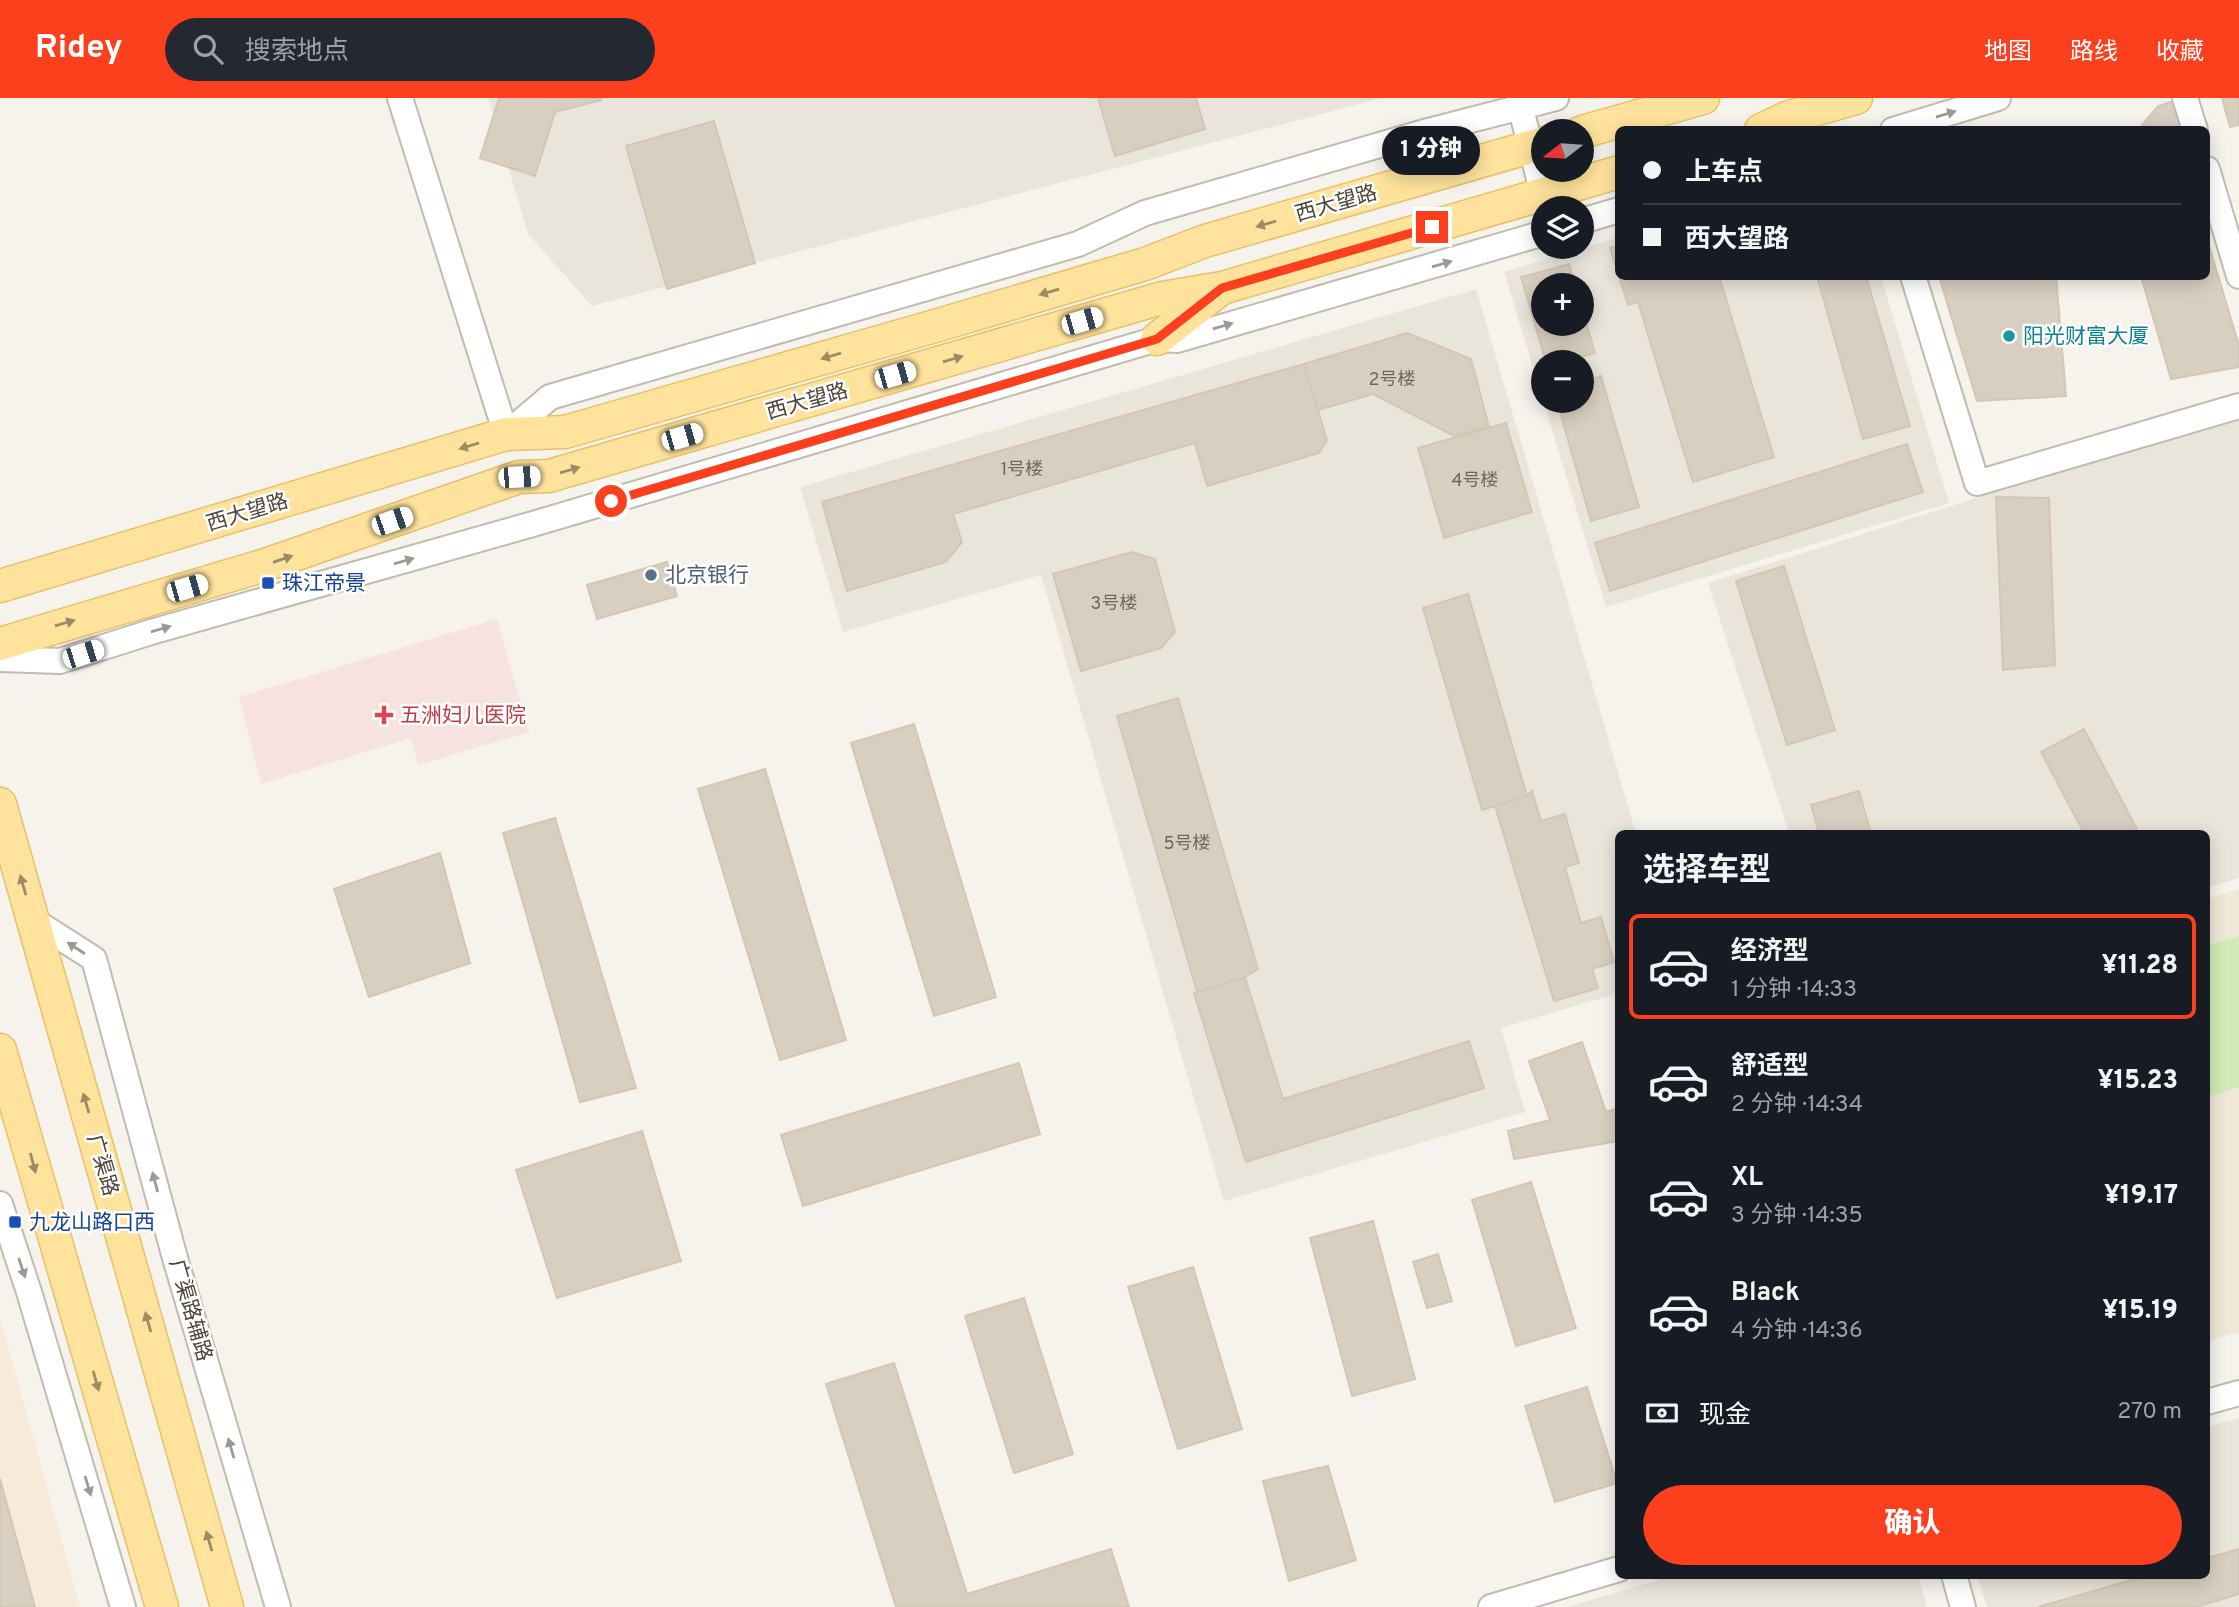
<!DOCTYPE html>
<html lang="zh">
<head>
<meta charset="utf-8">
<style>
	:root { --surface:#171b24; --page:#242831; --text:#f1f3f6; --muted:#9ea1a6; --line:#363941; --accent:#fc3f1d }
	body { margin:0; font-family:Overpass,"Noto Sans SC",sans-serif; background:var(--page); color:var(--text); height:100vh; display:flex; flex-direction:column; font-size:26px; white-space:nowrap }
	* { box-sizing:border-box; margin:0 }
	p { font-size:23px; color:var(--muted) }
	.icon { flex:none; width:38px; height:38px; fill:none; stroke:currentColor; stroke-width:2; stroke-linecap:round; stroke-linejoin:round }
	.map { position:relative; flex:1; overflow:hidden }
	.details { position:absolute; left:1615px; top:732px; width:595px; height:749px; display:flex; flex-direction:column; background:var(--surface); border-radius:10px; box-shadow:0 4px 18px #0003 }
	.details>* { flex:none }
	.banner { position:absolute; left:1615px; top:28px; width:595px; height:154px; border-radius:10px; box-shadow:0 4px 18px #0003; display:grid; align-content:center; height:154px; padding:0 28px; background:var(--surface) }
	.needle { width:46px; rotate:253deg }
	.tools { position:absolute; left:1531px; top:21px; display:grid; gap:14px }
	.tools a { display:grid; place-items:center; width:63px; height:63px; border-radius:50%; background:var(--surface); box-shadow:0 4px 18px #0003; font-size:35px }
	.end { position:absolute; width:32px; height:32px; margin:-16px; border:9px solid #fc3f1d; background:#fff; box-shadow:0 0 0 4px #fff }
	.from { border-radius:50% }
	.bubble { position:absolute; height:49px; border-radius:24px; background:var(--surface); box-shadow:0 4px 18px #0003; font-size:23px; font-weight:800; line-height:49px; text-align:center }
	.car { position:absolute; width:21px; height:42px; margin:-21px -10px; border-radius:9px; box-shadow:0 0 5px 2px #0007; background:linear-gradient(#fff 24%,#345 0 40%,#fff 0 76%,#345 0 86%,#fff 0) }
	.banner b { display:flex; align-items:center; gap:24px; height:66px; font-size:26px }
	.banner b+b { border-top:2px solid var(--line) }
	.banner i { width:18px; height:18px; background:var(--text) }
	ul { padding:0; list-style:none }
	li { display:flex; align-items:center; gap:21px; height:105px; margin:0 14px 10px; padding:0 14px; border:4px solid transparent; border-radius:10px }
	li div { flex:1 }
	li b { display:block; font-size:26px }
	li em { font-style:normal; font-weight:800 }
	li.on { border-color:var(--accent) }
	li>.icon { width:63px; height:63px; stroke-width:1.5 }
	h2 { padding:0 28px; font-size:32px; line-height:84px }
	.pay { display:flex; align-items:center; gap:18px; height:77px; padding:0 28px; font-size:26px }
	.pay p { margin-inline-start:auto }
	.action { display:flex; gap:14px; margin-top:auto; padding:14px 28px }
	.action a { flex:1; height:80px; border-radius:42px; background:var(--accent); color:#fff; font-size:28px; font-weight:800; line-height:80px; text-align:center }
	header { display:flex; align-items:center; gap:42px; box-sizing:border-box; height:98px; padding:0 35px; background:var(--accent); color:#fff }
	header strong { font-size:33px }
	nav { display:flex; gap:38px; margin-inline-start:auto; font-size:24px }
	.search { width:490px; height:63px; background:var(--page); display:flex; align-items:center; gap:18px; box-sizing:border-box; padding:0 24px; border-radius:38px; color:var(--muted); font-size:26px }
	.map>svg:first-child { display:block }
	.residential { fill:#eae5da; fill-rule:evenodd }
	.commercial { fill:#f7ead8 }
	.education { fill:#efe8d6 }
	.medical { fill:#f6e3e0 }
	.green { fill:#d2eab5 }
	.building { fill:#d8cfc1; stroke:#d3c7b4; stroke-width:2 }
	.lines { fill:none; stroke-linecap:round; stroke-linejoin:round }
	.minor-casing { stroke:#c2bbae; stroke-width:28 }
	.major-casing { stroke:#e6c16a; stroke-width:35 }
	.minor { stroke:#fff; stroke-width:24 }
	.major { stroke:#ffe39c; stroke-width:32 }
	.oneway { fill:#9c9892 }
	.oneway2 { fill:#9c8c66 }
	.route { stroke:#fc3f1d; stroke-width:9 }
	.culture-dot { fill:#0f9aa8; stroke:#fff; stroke-width:2.5 }
	.service-dot { fill:#5c6f8a; stroke:#fff; stroke-width:2.5 }
	.transit-dot { fill:#1a4fb4; stroke:#fff; stroke-width:2.5 }
	.health-dot { fill:#e0444e; stroke:#fff; stroke-width:2.5 }
	.labels { text-anchor:middle; stroke-width:5; stroke-linejoin:round; paint-order:stroke }
	.number-label { font-size:18px; fill:#6e675b }
	.street-label { font-size:21px; fill:#4b4439; stroke:#fff }
	.culture-label { font-size:21px; fill:#0d838f; stroke:#fff; text-anchor:start }
	.service-label { font-size:21px; fill:#4e5e75; stroke:#fff; text-anchor:start }
	.transit-label { font-size:21px; fill:#164399; stroke:#fff; text-anchor:start }
	.health-label { font-size:21px; fill:#be3a42; stroke:#fff; text-anchor:start }
</style>
</head>
<body>
<header>
<strong>Ridey</strong>
<div class="search"><svg class="icon" aria-label="search" viewBox="0 0 24 24"><circle cx="10" cy="10" r="6"/><path d="M15 15l6 6"/></svg>搜索地点</div>
<nav><a>地图</a><a>路线</a><a>收藏</a></nav>
</header>
<div class="map">
<svg width="2239" height="1509" viewBox="0 0 2239 1509">
	<rect width="100%" height="100%" fill="#f6f3ec"/>
	<path class="residential" d="M488 0H1382L592 208 528 136Z
		M1619 139V178L1881 179 1949 405 1606 509 1504 174ZM1544 187H1582V226H1544ZM1544 264H1582V303H1544Z
		M1476 191 1636 735H1619V895L1501 930 1525 1014 1224 1103 1041 477 843 534 800 389Z
		M2239 317V780L2207 790V735H1789L1708 485Z
		M2239 1320V1509H1987L1977 1477H2207V1329Z
		M1676 1477H1918L1927 1509H1567Z"/>
	<path class="commercial" d="M0 1219 80 1509H0Z"/>
	<path class="education" d="M2239 791V1234L2207 1243V801Z"/>
	<path class="medical" d="M497 521 529 634 418 667 411 640 261 686 239 599Z"/>
	<path class="green" d="M2239 838V989L2207 999V848Z"/>
	<path class="building" d="M499 0H600L601 2 555 14 535 78 480 60Z
		M1098 0H1196L1205 31 1115 58Z
		M2222 0H2239V27L2230 29Z
		M2170 4 2181 6 2189 32H2138L2158 8Z
		M714 23 755 165 667 191 626 48Z
		M2207 141 2239 248V269L2171 281 2141 178H2207Z
		M1619 147V178L1610 150Z
		M1569 166 1575 187H1544V226H1582V211L1595 255 1563 264H1546L1521 179Z
		M1619 178H1719L1774 359 1693 384 1638 204 1628 207Z
		M1817 178H1866L1910 328 1863 341Z
		M1939 178H2056L2066 298 1977 303Z
		M1407 235 1471 261 1489 329 1454 338 1373 296 1318 312 1304 266Z
		M1304 266 1327 342 1319 355 1207 388 1195 345 953 416 962 444 946 464 847 493 822 404Z
		M1601 278 1639 409 1591 423 1557 303H1582V284Z
		M1506 325 1532 414 1444 440 1418 350Z
		M1907 346 1923 394 1610 493 1595 445Z
		M1996 399 2049 400 2055 567 2003 572Z
		M1132 454 1155 461 1175 534 1161 550 1081 573 1053 476Z
		M667 464 677 498 597 521 587 487Z
		M1784 468 1835 632 1787 647 1736 483Z
		M1468 496 1527 698 1482 712 1423 510Z
		M1178 600 1258 871 1245 879 1197 894 1117 618Z
		M914 626 996 899 934 918 851 645Z
		M2084 631 2139 735H2084L2041 654Z
		M765 671 846 942 780 962 698 691Z
		M1532 693 1541 723 1565 716 1579 765 1565 769 1581 825 1601 819 1614 864 1592 871 1598 890 1554 903 1495 708 1527 698Z
		M1859 693 1871 735H1819L1811 707Z
		M555 720 636 990 580 1004 503 735Z
		M440 755 470 865 369 899 334 791Z
		M1245 879 1283 1001 1469 943 1484 990 1246 1064 1194 895Z
		M1582 944 1606 1014 1619 1010V1043L1514 1061 1508 1033 1550 1022 1529 963Z
		M1019 965 1040 1036 803 1108 781 1037Z
		M642 1033 681 1163 557 1200 516 1072Z
		M1531 1084 1576 1230 1516 1248 1472 1102Z
		M1373 1123 1415 1281 1352 1298 1310 1140Z
		M1438 1156 1452 1203 1427 1210 1413 1164Z
		M1193 1169 1242 1331 1178 1351 1128 1189Z
		M1024 1200 1073 1356 1014 1375 965 1218Z
		M894 1265 967 1496 1111 1451 1129 1509H896L826 1286Z
		M1587 1289 1617 1385 1555 1404 1525 1308Z
		M1328 1368 1356 1462 1289 1483 1263 1383Z
		M0 1381 35 1509H0Z
		M2239 1451V1496L2196 1509H2038L2149 1477H2207V1460Z"/>
	<g class="lines">
		<defs>
			<path id="minor" d="M400 0 506 336 550 299 1078 146 1145 115 1428 33 1556 0
				M1518 0 1543 96
				M2185 0 2195 32
				M1893 32 1998 0
				M2207 71 2239 178
				M1582 123 1619 112
				M1913 178 1977 385 2239 308
				M0 561 60 563 151 534 533 426 1157 241 1177 242 1544 135
				M33 822 94 861 175 1160 278 1509
				M0 1106 29 1194 123 1509
				M2207 1304 2239 1295
				M1954 1477 1963 1509
				M1491 1509 1619 1471"/>
			<path id="major" d="M1761 32 1789 19 1856 0
				M1582 34 1703 0
				M1157 241 1219 192
				M0 488 506 336 565 334 935 228 1145 166 1205 143 1544 45
				M0 546 265 467 519 379 549 378 1162 200 1222 190 1619 74
				M0 706 227 1509
				M0 952 162 1509"/>
		</defs>
		<use href="#minor" class="minor-casing"/>
		<use href="#major" class="major-casing"/>
		<use href="#minor" class="minor"/>
		<use href="#major" class="major"/>
	</g>
	<defs><path id="oneway-solid" d="M-6-.8H1V-3.2L6.5 0L1 3.2V.8H-6Z" transform="scale(1.75)"/></defs>
	<g class="oneway">
		<use href="#oneway-solid" transform="translate(1946 16) rotate(-17)"/>
		<use href="#oneway-solid" transform="translate(1442 166) rotate(-16)"/>
		<use href="#oneway-solid" transform="translate(1223 228) rotate(-16)"/>
		<use href="#oneway-solid" transform="translate(404 463) rotate(-16)"/>
		<use href="#oneway-solid" transform="translate(161 531) rotate(-16)"/>
		<use href="#oneway-solid" transform="translate(76 850) rotate(-147)"/>
		<use href="#oneway-solid" transform="translate(155 1084) rotate(-105)"/>
		<use href="#oneway-solid" transform="translate(22 1170) rotate(71)"/>
		<use href="#oneway-solid" transform="translate(231 1350) rotate(-106)"/>
		<use href="#oneway-solid" transform="translate(88 1388) rotate(73)"/>
	</g>
	<g class="oneway2">
		<use href="#oneway-solid" transform="translate(1266 126) rotate(164)"/>
		<use href="#oneway-solid" transform="translate(1049 194) rotate(164)"/>
		<use href="#oneway-solid" transform="translate(831 258) rotate(164)"/>
		<use href="#oneway-solid" transform="translate(953 261) rotate(-16)"/>
		<use href="#oneway-solid" transform="translate(469 348) rotate(163)"/>
		<use href="#oneway-solid" transform="translate(570 372) rotate(-16)"/>
		<use href="#oneway-solid" transform="translate(283 461) rotate(-19)"/>
		<use href="#oneway-solid" transform="translate(65 525) rotate(-16)"/>
		<use href="#oneway-solid" transform="translate(23 787) rotate(-106)"/>
		<use href="#oneway-solid" transform="translate(86 1005) rotate(-106)"/>
		<use href="#oneway-solid" transform="translate(33 1065) rotate(75)"/>
		<use href="#oneway-solid" transform="translate(148 1224) rotate(-106)"/>
		<use href="#oneway-solid" transform="translate(96 1283) rotate(74)"/>
		<use href="#oneway-solid" transform="translate(209 1443) rotate(-106)"/>
	</g>
	<g class="lines">
		<path class="route" d="M611 403 1157 241 1222 190 1432 129"/>
	</g>
	<circle class="culture-dot" cx="2009" cy="238" r="7"/>
	<circle class="service-dot" cx="651" cy="477" r="7"/>
	<g class="transit-dot">
		<rect x="261" y="478" width="14" height="14" rx="3.5"/>
		<rect x="8" y="1117" width="14" height="14" rx="3.5"/>
	</g>
	<path class="health-dot" d="M380.5 606.5h7v7h7v7h-7v7h-7v-7h-7v-7h7z"/>
	<g class="labels">
		<g class="number-label">
			<text x="1392" y="287">2号楼</text>
			<text x="1022" y="377">1号楼</text>
			<text x="1475" y="388">4号楼</text>
			<text x="1114" y="511">3号楼</text>
			<text x="1187" y="751">5号楼</text>
		</g>
		<g class="street-label">
			<text transform="translate(1336 105) rotate(-16)" y="7">西大望路</text>
			<text transform="translate(807 303) rotate(-16)" y="7">西大望路</text>
			<text transform="translate(247 414) rotate(-17)" y="7">西大望路</text>
			<text transform="translate(103 1067) rotate(74)" y="7">广渠路</text>
			<text transform="translate(191 1212) rotate(74)" y="7">广渠路辅路</text>
		</g>
		<g class="culture-label">
			<text x="2023" y="245">阳光财富大厦</text>
		</g>
		<g class="service-label">
			<text x="665" y="484">北京银行</text>
		</g>
		<g class="transit-label">
			<text x="282" y="492">珠江帝景</text>
			<text x="29" y="1131">九龙山路口西</text>
		</g>
		<g class="health-label">
			<text x="400" y="624">五洲妇儿医院</text>
		</g>
	</g>
</svg>
<div class="tools">
<a><svg class="needle" viewBox="-14 -14 28 28"><path d="M0-13l5 13h-10z" fill="#e53935"/><path d="M0 13l5-13h-10z" fill="#9ea1a6"/></svg></a>
<a><svg class="icon" aria-label="layers" viewBox="0 0 24 24"><path d="M12 4l9 5-9 5-9-5zM3 14l9 5 9-5"/></svg></a>
<a>+</a>
<a>−</a>
</div>
<i class="end from" style="left:611px;top:403px"></i>
<i class="end" style="left:1432px;top:129px"></i>
<div class="bubble" style="left:1382px;top:28px;width:98px">1 分钟</div>
<i class="car" style="left:1082px;top:223px;rotate:74deg"></i>
<i class="car" style="left:895px;top:277px;rotate:74deg"></i>
<i class="car" style="left:682px;top:339px;rotate:74deg"></i>
<i class="car" style="left:519px;top:379px;rotate:87deg"></i>
<i class="car" style="left:392px;top:423px;rotate:71deg"></i>
<i class="car" style="left:187px;top:490px;rotate:74deg"></i>
<i class="car" style="left:83px;top:556px;rotate:72deg"></i>
<div class="banner">
<b><i class="from"></i>上车点</b>
<b><i></i>西大望路</b>
</div>
<section class="details">
<h2>选择车型</h2>
<ul>
<li class="on"><svg class="icon" aria-label="car" viewBox="0 0 24 24"><path d="M5 17H2v-5l4-1 3-4h7l3 4 3 1v5h-3M9 17h6M6 11h13"/><circle cx="7" cy="17" r="2"/><circle cx="17" cy="17" r="2"/></svg><div><b>经济型</b><p>1 分钟 · 14:33</p></div><em>¥11.28</em></li>
<li><svg class="icon" aria-label="car" viewBox="0 0 24 24"><path d="M5 17H2v-5l4-1 3-4h7l3 4 3 1v5h-3M9 17h6M6 11h13"/><circle cx="7" cy="17" r="2"/><circle cx="17" cy="17" r="2"/></svg><div><b>舒适型</b><p>2 分钟 · 14:34</p></div><em>¥15.23</em></li>
<li><svg class="icon" aria-label="car" viewBox="0 0 24 24"><path d="M5 17H2v-5l4-1 3-4h7l3 4 3 1v5h-3M9 17h6M6 11h13"/><circle cx="7" cy="17" r="2"/><circle cx="17" cy="17" r="2"/></svg><div><b>XL</b><p>3 分钟 · 14:35</p></div><em>¥19.17</em></li>
<li><svg class="icon" aria-label="car" viewBox="0 0 24 24"><path d="M5 17H2v-5l4-1 3-4h7l3 4 3 1v5h-3M9 17h6M6 11h13"/><circle cx="7" cy="17" r="2"/><circle cx="17" cy="17" r="2"/></svg><div><b>Black</b><p>4 分钟 · 14:36</p></div><em>¥15.19</em></li>
</ul>
<div class="pay"><svg class="icon" aria-label="cash" viewBox="0 0 24 24"><path d="M3 7h18v10H3z"/><circle cx="12" cy="12" r="2"/></svg>现金<p>270 m</p></div>
<div class="action"><a>确认</a></div>
</section>
</div>
</body>
</html>
